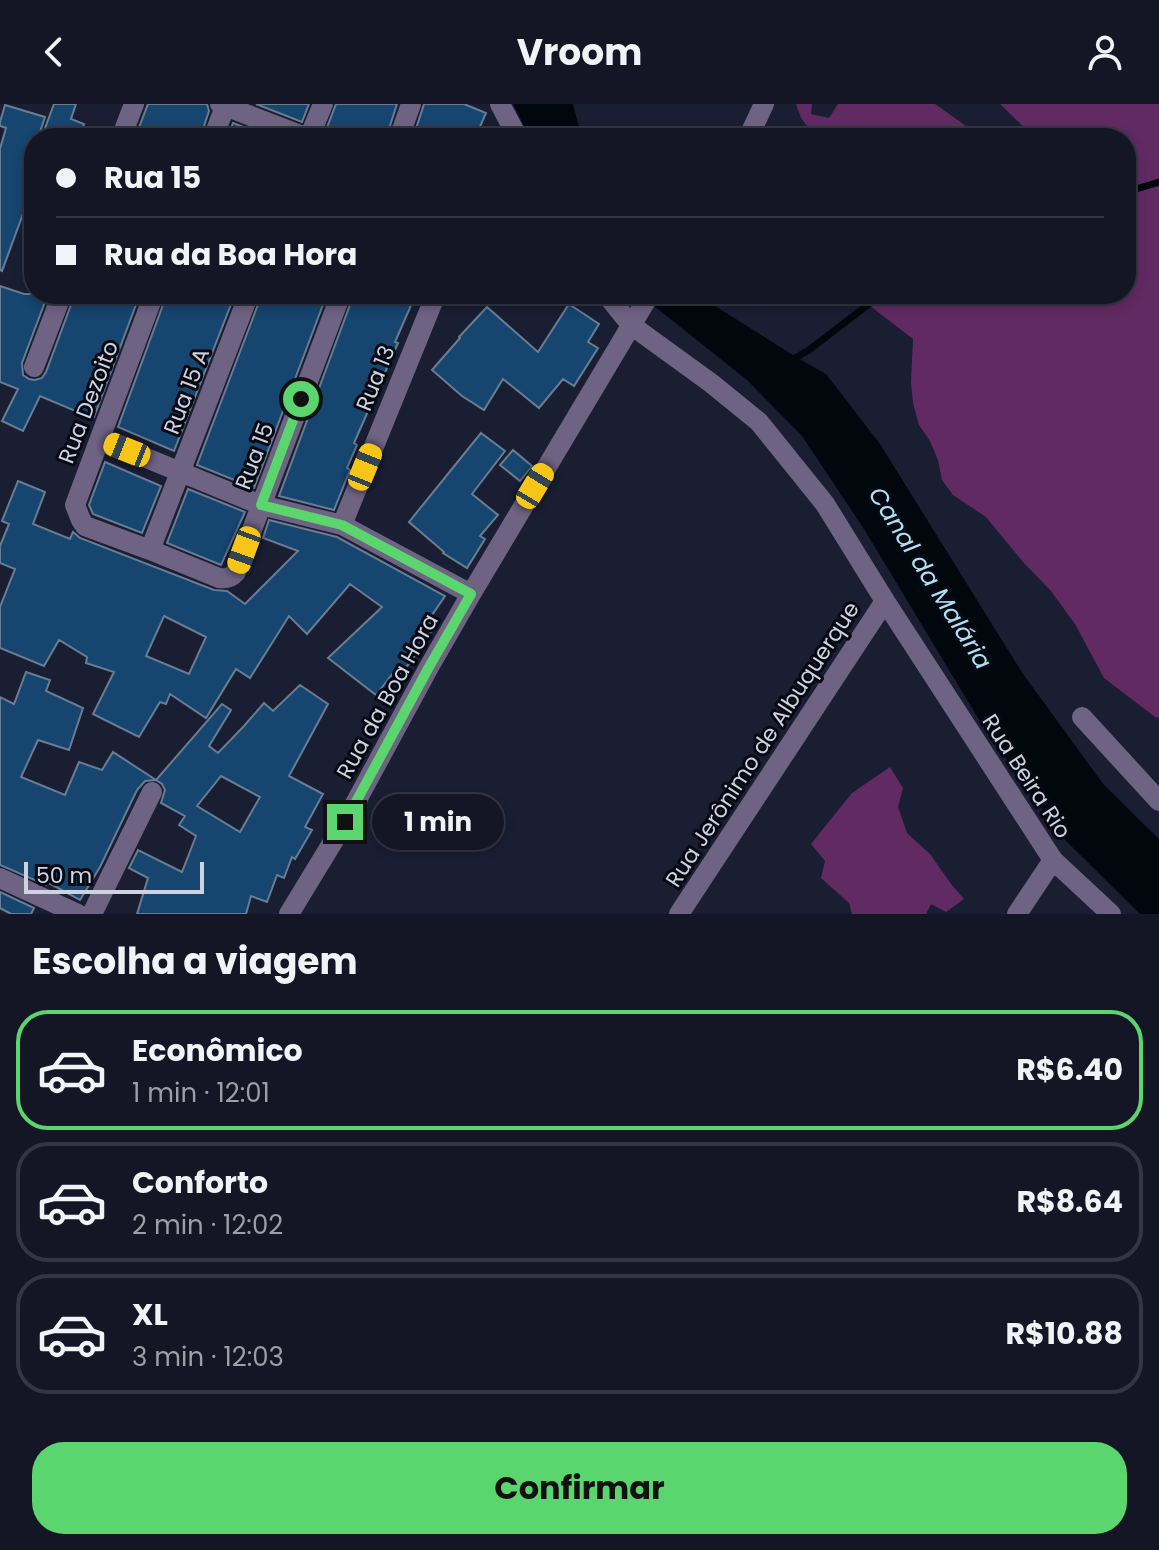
<!DOCTYPE html>
<html lang="pt">
<head>
<meta charset="utf-8">
<style>
	:root { --surface:#141626; --page:#212332; --text:#f1f3f6; --muted:#9d9fa7; --line:#333543; --accent:#5bd56e }
	body { margin:0; font-family:Poppins,sans-serif; background:var(--page); color:var(--text); height:100vh; display:flex; flex-direction:column; font-size:30px; white-space:nowrap }
	* { box-sizing:border-box; margin:0 }
	p { font-size:26px; color:var(--muted) }
	.icon { flex:none; width:44px; height:44px; fill:none; stroke:currentColor; stroke-width:2; stroke-linecap:round; stroke-linejoin:round }
	.map { position:relative; height:810px; overflow:hidden }
	.drawer { display:flex; flex-direction:column; background:var(--surface); flex:1 }
	.drawer>* { flex:none }
	.hud { position:absolute; left:24px; top:24px; width:1112px; height:176px; border-radius:32px; box-shadow:0 4px 12px #0003,0 0 0 2px var(--line); display:grid; align-content:center; height:176px; padding:0 32px; background:var(--surface) }
	.scale { position:absolute; left:24px; bottom:20px; width:180px; box-sizing:border-box; padding-left:8px; border:4px solid #cfd2e1; border-top:0; font-size:22px; line-height:28px; white-space:nowrap; color:#cfd2e1; -webkit-text-stroke:6px #070912; paint-order:stroke }
	.end { position:absolute; width:36px; height:36px; margin:-18px; border:10px solid #5bd56e; background:#111; box-shadow:0 0 0 4px #111 }
	.from { border-radius:50% }
	.bubble { position:absolute; height:56px; border-radius:28px; background:var(--surface); box-shadow:0 4px 12px #0003,0 0 0 2px var(--line); font-size:26px; font-weight:700; line-height:56px; text-align:center }
	.car { position:absolute; width:24px; height:48px; margin:-24px -12px; border-radius:10px; box-shadow:0 0 6px 2px #0007; background:linear-gradient(#f5c518 24%,#345 0 40%,#f5c518 0 76%,#345 0 86%,#f5c518 0) }
	.hud b { display:flex; align-items:center; gap:28px; height:76px; font-size:30px }
	.hud b+b { border-top:2px solid var(--line) }
	.hud i { width:20px; height:20px; background:var(--text) }
	ul { padding:0; list-style:none }
	li { display:flex; align-items:center; gap:24px; height:120px; margin:0 16px 12px; padding:0 16px; border:4px solid var(--line); border-radius:32px }
	li div { flex:1 }
	li b { display:block; font-size:30px }
	li em { font-style:normal; font-weight:700 }
	li.on { border-color:var(--accent) }
	li>.icon { width:72px; height:72px; stroke-width:1.5 }
	h2 { padding:0 32px; font-size:36px; line-height:96px }
	.button { display:flex; gap:16px; margin-top:auto; padding:16px 32px }
	.button a { flex:1; height:92px; border-radius:32px; background:var(--accent); color:#111; font-size:32px; font-weight:700; line-height:92px; text-align:center }
	header { display:flex; justify-content:space-between; align-items:center; height:104px; padding:0 32px; background:var(--surface); font-size:36px; font-weight:700 }
	.map>svg:first-child { display:block }
	.forest { fill:#612a62 }
	.water { fill:#00080d }
	.lines { fill:none; stroke-linecap:round; stroke-linejoin:round }
	.stream { stroke:#00080d; stroke-width:7 }
	.building { fill:#164570; stroke:#697d92; stroke-width:2; fill-rule:evenodd }
	.minor { stroke:#6e6382; stroke-width:20 }
	.route { stroke:#5bd56e; stroke-width:10 }
	.labels { text-anchor:middle; stroke-width:6; stroke-linejoin:round; paint-order:stroke }
	.street-label { font-size:22px; fill:#cfd2e1; stroke:#070912 }
	.water-label { font-size:24px; font-style:italic; fill:#afe0f3; stroke:#070912 }
</style>
</head>
<body>
<header><svg class="icon" aria-label="back" viewBox="0 0 24 24"><path d="M15 5l-7 7 7 7"/></svg>Vroom<svg class="icon" aria-label="person" viewBox="0 0 24 24"><circle cx="12" cy="8" r="4"/><path d="M4 21q1-7 8-7t8 7"/></svg></header>
<div class="map">
<svg width="1159" height="810" viewBox="0 0 1159 810">
	<rect width="100%" height="100%" fill="#1a1e33"/>
	<path class="forest" d="M796 0H812L811 10 829 14 838 0H935L983 34H816L801 14Z
		M1000 0H1159V614L1155 613 1104 574 1075 520 1051 487 1024 459 986 413 953 391 942 376 938 356 930 337 919 321 913 299 911 278 913 235 865 198 857 190H1126V34H1035Z
		M890 663 903 684 898 703 907 729 930 750 951 780 964 795 946 808 931 800 926 810H852L849 799 821 774 825 757 811 740 852 689Z"/>
	<path class="water" d="M513 0H573L582 34H530Z
		M639 190H696L796 253 826 270 880 340 1023 570 1104 681 1159 735V810H1140L1060 731 981 619 864 425 802 332 747 276Z"/>
	<g class="lines">
		<path class="stream" d="M1126 88 1159 78
			M790 257 809 246 882 190"/>
	</g>
	<path class="building" d="M54 0H76L71 15 84 20 79 34H63L44 27Z
		M148 0H207L209 7 200 34H135Z
		M256 0H309L302 18Z
		M336 0H397L386 34H323Z
		M424 0H464L486 9 475 34H413Z
		M5 1 45 13 38 34H34V114L23 110 2 167 0 166V45L6 24 0 22V18Z
		M233 19 272 34H227Z
		M0 182 24 190H48L22 259 23 271 29 275 35 276 42 274 46 268 75 190H140L94 313 92 314 40 292 23 327 2 317 18 285 0 278Z
		M167 190H235L174 347 118 323Z
		M262 190H327L254 384 197 361Z
		M354 190H416L395 238 398 239 354 339 357 341 347 364 350 366 334 406 279 392Z
		M569 200 599 220 588 238 598 244 574 282 563 275 539 304 503 275 484 306 462 292 432 266 460 234 459 233 487 203 538 248Z
		M481 329 505 347 472 390 498 411 480 432 485 435 467 464 443 449 444 448 409 418Z
		M513 346 532 362 520 377 500 361Z
		M105 358 161 382 142 429 93 410 89 401Z
		M18 377 45 388 33 420 70 435 73 428 80 434 214 486 227 487 245 500 298 447 263 434 269 416 337 433 445 492 428 517 435 522 409 560 397 572 394 568 376 591 328 554 382 503 350 480 307 530 289 512 250 574 236 565 206 614 170 590 166 600 160 598 139 633 93 610 114 568 86 559 87 553 59 536 44 562 0 544V503L15 465 0 459V442L9 420 2 417ZM164 512 206 533 189 570 146 552Z
		M188 385 245 408 221 461 167 439Z
		M26 568 50 576 46 587 83 604 69 646 38 636 21 673 65 691 79 658 102 666 113 648 156 676 145 677 137 686 100 763 80 796 47 778 46 781 0 761V593L14 600Z
		M300 581 328 600 289 672 323 690 305 723 312 726 295 755 292 753 284 774 277 771 267 798 251 792 246 810H137L148 774 129 764 138 746 182 768 196 732 179 721 185 712 161 699 165 686 162 680 156 676 222 600 231 606 209 642 218 649 244 622 264 599 273 607ZM221 672 260 693 240 728 197 702Z
		M0 788 34 804 31 810H11L0 804Z"/>
	<g class="lines">
		<path class="minor" d="M220 0 308 34
			M500 0 518 34
			M121 34 134 0
			M213 34 226 0
			M309 34 323 0
			M399 34 411 0
			M748 34 764 0
			M154 190 75 401 81 416 85 422 150 446 219 474C226 475 231 474 236 468L341 190
			M606 190 631 221 711 279 759 318 825 400 885 497 1053 756 1111 810
			M34 263 62 190
			M100 335 261 401 342 421 471 490
			M342 421 436 190
			M150 446 249 190
			M1082 613 1159 697
			M0 774 78 810
			M92 810 152 688
			M289 810 345 718 429 563 471 490 650 190
			M679 810 885 497
			M1017 810 1053 756"/>
	</g>
	<g class="lines">
		<path class="route" d="M301 295 261 401 342 421 471 490 429 563 345 718"/>
	</g>
	<g class="labels">
		<g class="street-label">
			<text transform="translate(375 274) rotate(-68)" y="8">Rua 13</text>
			<text transform="translate(186 287) rotate(-69)" y="8">Rua 15 A</text>
			<text transform="translate(88 298) rotate(-69)" y="8">Rua Dezoito</text>
			<text transform="translate(254 352) rotate(-69)" y="8">Rua 15</text>
			<text transform="translate(387 592) rotate(-61)" y="8">Rua da Boa Hora</text>
			<text transform="translate(762 640) rotate(-57)" y="8">Rua Jerônimo de Albuquerque</text>
			<text transform="translate(1027 672) rotate(57)" y="8">Rua Beira Rio</text>
		</g>
		<g class="water-label">
			<text transform="translate(930 474) rotate(58)" y="8">Canal da Malária</text>
		</g>
	</g>
</svg>
<div class="scale">50 m</div>
<i class="end from" style="left:301px;top:295px"></i>
<i class="end" style="left:345px;top:718px"></i>
<div class="bubble" style="left:372px;top:690px;width:132px">1 min</div>
<i class="car" style="left:127px;top:346px;rotate:292deg"></i>
<i class="car" style="left:365px;top:363px;rotate:22deg"></i>
<i class="car" style="left:535px;top:382px;rotate:31deg"></i>
<i class="car" style="left:244px;top:446px;rotate:200deg"></i>
<div class="hud">
<b><i class="from"></i>Rua 15</b>
<b><i></i>Rua da Boa Hora</b>
</div>
</div>
<section class="drawer">
<h2>Escolha a viagem</h2>
<ul>
<li class="on"><svg class="icon" aria-label="car" viewBox="0 0 24 24"><path d="M5 17H2v-5l4-1 3-4h7l3 4 3 1v5h-3M9 17h6M6 11h13"/><circle cx="7" cy="17" r="2"/><circle cx="17" cy="17" r="2"/></svg><div><b>Econômico</b><p>1 min · 12:01</p></div><em>R$6.40</em></li>
<li><svg class="icon" aria-label="car" viewBox="0 0 24 24"><path d="M5 17H2v-5l4-1 3-4h7l3 4 3 1v5h-3M9 17h6M6 11h13"/><circle cx="7" cy="17" r="2"/><circle cx="17" cy="17" r="2"/></svg><div><b>Conforto</b><p>2 min · 12:02</p></div><em>R$8.64</em></li>
<li><svg class="icon" aria-label="car" viewBox="0 0 24 24"><path d="M5 17H2v-5l4-1 3-4h7l3 4 3 1v5h-3M9 17h6M6 11h13"/><circle cx="7" cy="17" r="2"/><circle cx="17" cy="17" r="2"/></svg><div><b>XL</b><p>3 min · 12:03</p></div><em>R$10.88</em></li>
</ul>
<div class="button"><a>Confirmar</a></div>
</section>
</body>
</html>
